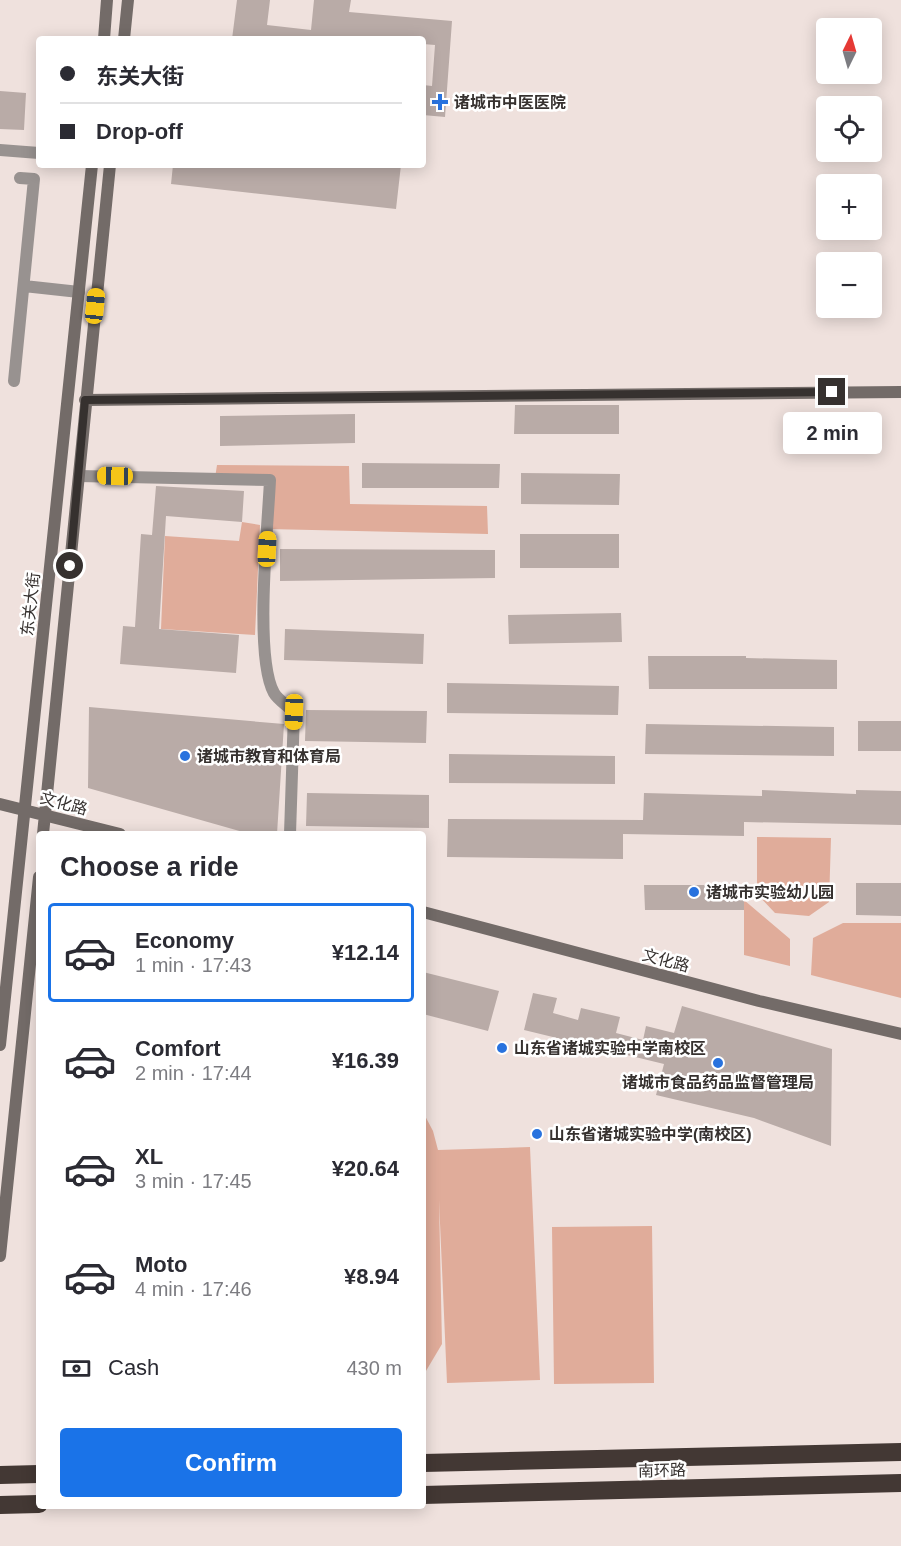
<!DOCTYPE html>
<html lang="en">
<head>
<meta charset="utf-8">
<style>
	:root { --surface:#fff; --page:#f7f7f7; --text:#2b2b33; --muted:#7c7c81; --line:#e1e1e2; --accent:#1a73e8 }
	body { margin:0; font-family:Helvetica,"Noto Sans SC",sans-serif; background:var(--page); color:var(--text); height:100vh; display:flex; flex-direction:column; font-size:22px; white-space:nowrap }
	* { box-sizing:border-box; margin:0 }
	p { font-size:20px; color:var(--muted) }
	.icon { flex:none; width:33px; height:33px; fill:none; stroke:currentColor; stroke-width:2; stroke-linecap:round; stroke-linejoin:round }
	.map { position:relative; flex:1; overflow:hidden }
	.side { position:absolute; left:36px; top:831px; width:390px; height:678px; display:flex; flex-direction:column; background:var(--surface); border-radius:6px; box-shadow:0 3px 15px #0003 }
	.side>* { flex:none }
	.top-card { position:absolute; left:36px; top:36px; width:390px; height:132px; border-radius:6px; box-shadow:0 3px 15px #0003; display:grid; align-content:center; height:132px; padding:0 24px; background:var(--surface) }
	.needle { width:39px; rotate:5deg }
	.fabs { position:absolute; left:816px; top:18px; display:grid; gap:12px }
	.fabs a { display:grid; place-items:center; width:66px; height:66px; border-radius:6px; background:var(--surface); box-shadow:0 3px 15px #0003; font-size:30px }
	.end { position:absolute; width:27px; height:27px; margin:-14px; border:8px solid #36312f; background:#fff; box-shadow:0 0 0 3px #fff }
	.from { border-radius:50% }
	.bubble { position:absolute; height:42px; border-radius:6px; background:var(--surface); box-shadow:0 3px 15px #0003; font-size:20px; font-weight:700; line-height:42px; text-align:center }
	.car { position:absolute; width:18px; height:36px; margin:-18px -9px; border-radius:8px; box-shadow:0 0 4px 2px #0007; background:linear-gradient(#f5c518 24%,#345 0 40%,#f5c518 0 76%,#345 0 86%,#f5c518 0) }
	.top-card b { display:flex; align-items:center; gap:21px; height:57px; font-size:22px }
	.top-card b+b { border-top:2px solid var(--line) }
	.top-card i { width:15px; height:15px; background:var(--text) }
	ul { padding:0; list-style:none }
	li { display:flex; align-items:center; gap:18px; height:99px; margin:0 12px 9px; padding:0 12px; border:3px solid transparent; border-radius:6px }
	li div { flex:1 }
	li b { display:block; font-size:22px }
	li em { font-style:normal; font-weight:700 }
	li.selected { border-color:var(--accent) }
	li>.icon { width:54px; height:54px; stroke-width:1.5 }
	h2 { padding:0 24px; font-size:27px; line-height:72px }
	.pay { display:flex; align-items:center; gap:15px; height:66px; padding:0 24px; font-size:22px }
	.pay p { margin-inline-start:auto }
	.primary-button { display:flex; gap:12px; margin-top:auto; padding:12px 24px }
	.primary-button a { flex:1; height:69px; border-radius:6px; background:var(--accent); color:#fff; font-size:24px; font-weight:700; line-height:69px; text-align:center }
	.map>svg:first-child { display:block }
	.green { fill:#e0ac9a }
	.building { fill:#b9aba7 }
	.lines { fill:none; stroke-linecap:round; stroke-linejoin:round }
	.street { stroke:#989290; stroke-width:12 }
	.secondary { stroke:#736b68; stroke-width:12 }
	.highway { stroke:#433834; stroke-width:18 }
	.route { stroke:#36312f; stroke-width:8 }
	.poi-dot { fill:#2872de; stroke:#fff; stroke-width:2 }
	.labels { text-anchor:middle; stroke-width:5; stroke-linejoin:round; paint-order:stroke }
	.poi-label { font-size:16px; font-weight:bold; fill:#36312f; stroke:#fff; text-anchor:start }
	.street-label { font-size:16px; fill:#36312f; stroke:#fff }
</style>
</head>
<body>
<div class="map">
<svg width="901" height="1546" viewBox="0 0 901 1546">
	<rect width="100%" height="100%" fill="#efe1dd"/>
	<path class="green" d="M217 465 349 466 350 504 487 506 488 534 268 529 270 481 215 478Z
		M242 522 260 525 255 635 161 629 165 536 239 541Z
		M757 837 831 838 829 902 809 916 775 913 757 894Z
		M744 900 790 939V966L744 955Z
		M843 923H901V998L811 975 813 938Z
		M423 1112 433 1131 438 1150 530 1147 540 1380 447 1383 439 1200 442 1344 423 1376Z
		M652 1226 654 1383 554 1384 552 1227Z"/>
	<path class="building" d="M237 0H270L267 25 311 30 314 0H351L349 12 452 21 445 117 423 115V85L432 86 435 45 423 44V39H232Z
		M0 91 26 93 24 130 0 129Z
		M173 165H401L396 209 171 184Z
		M515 405H619V434H514Z
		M355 414V443L220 446V416Z
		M362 463 500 464 499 488H362Z
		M521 473 620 474 619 505 521 504Z
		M156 486 244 491 242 522 166 516 159 629 239 635 236 673 120 664 123 626 135 627 141 534 152 535Z
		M520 534H619V568H520Z
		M280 549 495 550V578L280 581Z
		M621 613 622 642 509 644 508 615Z
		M285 629 424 634 423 664 284 660Z
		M648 656H746V658L837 660V689H649Z
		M447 683 619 686 618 715 447 713Z
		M89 707 284 724 277 834H250L88 788Z
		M306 710 427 711 426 743 305 741Z
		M858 721H901V751H858Z
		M646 724 834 727V756L645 754Z
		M449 754 615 756V784L449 783Z
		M762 790 856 794V790L901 791V825L744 822V836L623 834V859L447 857 448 819 643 820 644 793 762 796Z
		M307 793 429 795V828L306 826Z
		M856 883H901V916L856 915Z
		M644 885H744V910H645Z
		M423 972 499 991 488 1031 423 1014Z
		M533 993 557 998 553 1013 578 1020 581 1008 620 1017 616 1033 643 1040 646 1026 674 1033 682 1006 832 1049 831 1146 754 1118 656 1095 664 1064 524 1030Z"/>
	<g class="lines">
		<path class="street" d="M0 150 39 153
			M24 286 79 292
			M14 381 34 179 20 178
			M79 476 270 480C268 526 254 657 274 693 278 700 288 706 294 712L290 834"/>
		<path class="secondary" d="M104 39 107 0
			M124 39 128 0
			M85 400 901 392
			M0 804 120 834
			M43 834 110 165
			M423 912 759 1001 901 1034
			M0 1045 92 165
			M0 1256 39 877"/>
		<path class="highway" d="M423 1463 901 1452
			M0 1475 39 1474
			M423 1495 901 1483
			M0 1505 39 1504"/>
	</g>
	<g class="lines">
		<path class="route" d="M70 566 85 400 832 392"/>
	</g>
	<g class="poi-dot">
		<path d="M437 93h6v6h6v6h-6v6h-6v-6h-6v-6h6z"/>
		<circle cx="185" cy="756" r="6"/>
		<circle cx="694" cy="892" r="6"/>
		<circle cx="502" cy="1048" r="6"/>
		<circle cx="718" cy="1063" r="6"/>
		<circle cx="537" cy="1134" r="6"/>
	</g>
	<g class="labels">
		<g class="poi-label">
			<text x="454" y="108">诸城市中医医院</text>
			<text x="197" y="762">诸城市教育和体育局</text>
			<text x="706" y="898">诸城市实验幼儿园</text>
			<text x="514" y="1054">山东省诸城实验中学南校区</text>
			<text x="718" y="1088" text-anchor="middle">诸城市食品药品监督管理局</text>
			<text x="549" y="1140">山东省诸城实验中学(南校区)</text>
		</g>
		<g class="street-label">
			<text transform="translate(30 604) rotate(-84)" y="6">东关大街</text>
			<text transform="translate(64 803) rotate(15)" y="6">文化路</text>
			<text transform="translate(666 960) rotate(15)" y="6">文化路</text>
			<text transform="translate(662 1470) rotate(-1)" y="6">南环路</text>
		</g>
	</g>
</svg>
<div class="fabs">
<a><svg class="needle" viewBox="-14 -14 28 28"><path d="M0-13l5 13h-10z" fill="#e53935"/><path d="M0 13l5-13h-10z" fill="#7c7c81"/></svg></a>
<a><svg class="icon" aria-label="locate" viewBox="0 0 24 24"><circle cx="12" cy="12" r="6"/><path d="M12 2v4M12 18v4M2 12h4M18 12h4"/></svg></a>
<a>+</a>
<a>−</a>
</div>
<i class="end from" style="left:70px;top:566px"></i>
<i class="end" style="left:832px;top:392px"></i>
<div class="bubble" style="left:783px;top:412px;width:99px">2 min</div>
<i class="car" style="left:95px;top:306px;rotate:6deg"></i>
<i class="car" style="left:115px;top:476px;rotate:271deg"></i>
<i class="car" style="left:267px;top:549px;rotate:3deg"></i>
<i class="car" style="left:294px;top:712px;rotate:182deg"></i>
<div class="top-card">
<b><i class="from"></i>东关大街</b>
<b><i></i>Drop-off</b>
</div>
<section class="side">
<h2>Choose a ride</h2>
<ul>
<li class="selected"><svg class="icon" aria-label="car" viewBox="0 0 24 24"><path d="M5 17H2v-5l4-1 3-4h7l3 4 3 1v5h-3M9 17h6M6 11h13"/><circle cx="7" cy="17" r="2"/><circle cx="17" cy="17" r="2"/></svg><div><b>Economy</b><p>1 min · 17:43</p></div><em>¥12.14</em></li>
<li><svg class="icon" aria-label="car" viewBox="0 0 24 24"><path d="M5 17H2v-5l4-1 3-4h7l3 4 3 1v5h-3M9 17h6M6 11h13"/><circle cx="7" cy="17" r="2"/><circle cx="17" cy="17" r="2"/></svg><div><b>Comfort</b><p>2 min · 17:44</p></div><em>¥16.39</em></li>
<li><svg class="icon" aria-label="car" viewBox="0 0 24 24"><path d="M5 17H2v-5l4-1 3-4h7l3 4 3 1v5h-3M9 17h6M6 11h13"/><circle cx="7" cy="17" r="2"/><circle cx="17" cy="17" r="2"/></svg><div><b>XL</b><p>3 min · 17:45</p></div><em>¥20.64</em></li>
<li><svg class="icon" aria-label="car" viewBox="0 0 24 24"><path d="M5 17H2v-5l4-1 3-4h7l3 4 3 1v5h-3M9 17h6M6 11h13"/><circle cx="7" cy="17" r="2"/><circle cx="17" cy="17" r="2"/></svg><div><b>Moto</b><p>4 min · 17:46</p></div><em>¥8.94</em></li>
</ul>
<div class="pay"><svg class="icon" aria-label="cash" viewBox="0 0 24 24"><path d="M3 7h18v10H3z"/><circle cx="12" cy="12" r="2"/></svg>Cash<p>430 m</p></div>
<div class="primary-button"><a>Confirm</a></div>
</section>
</div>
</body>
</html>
